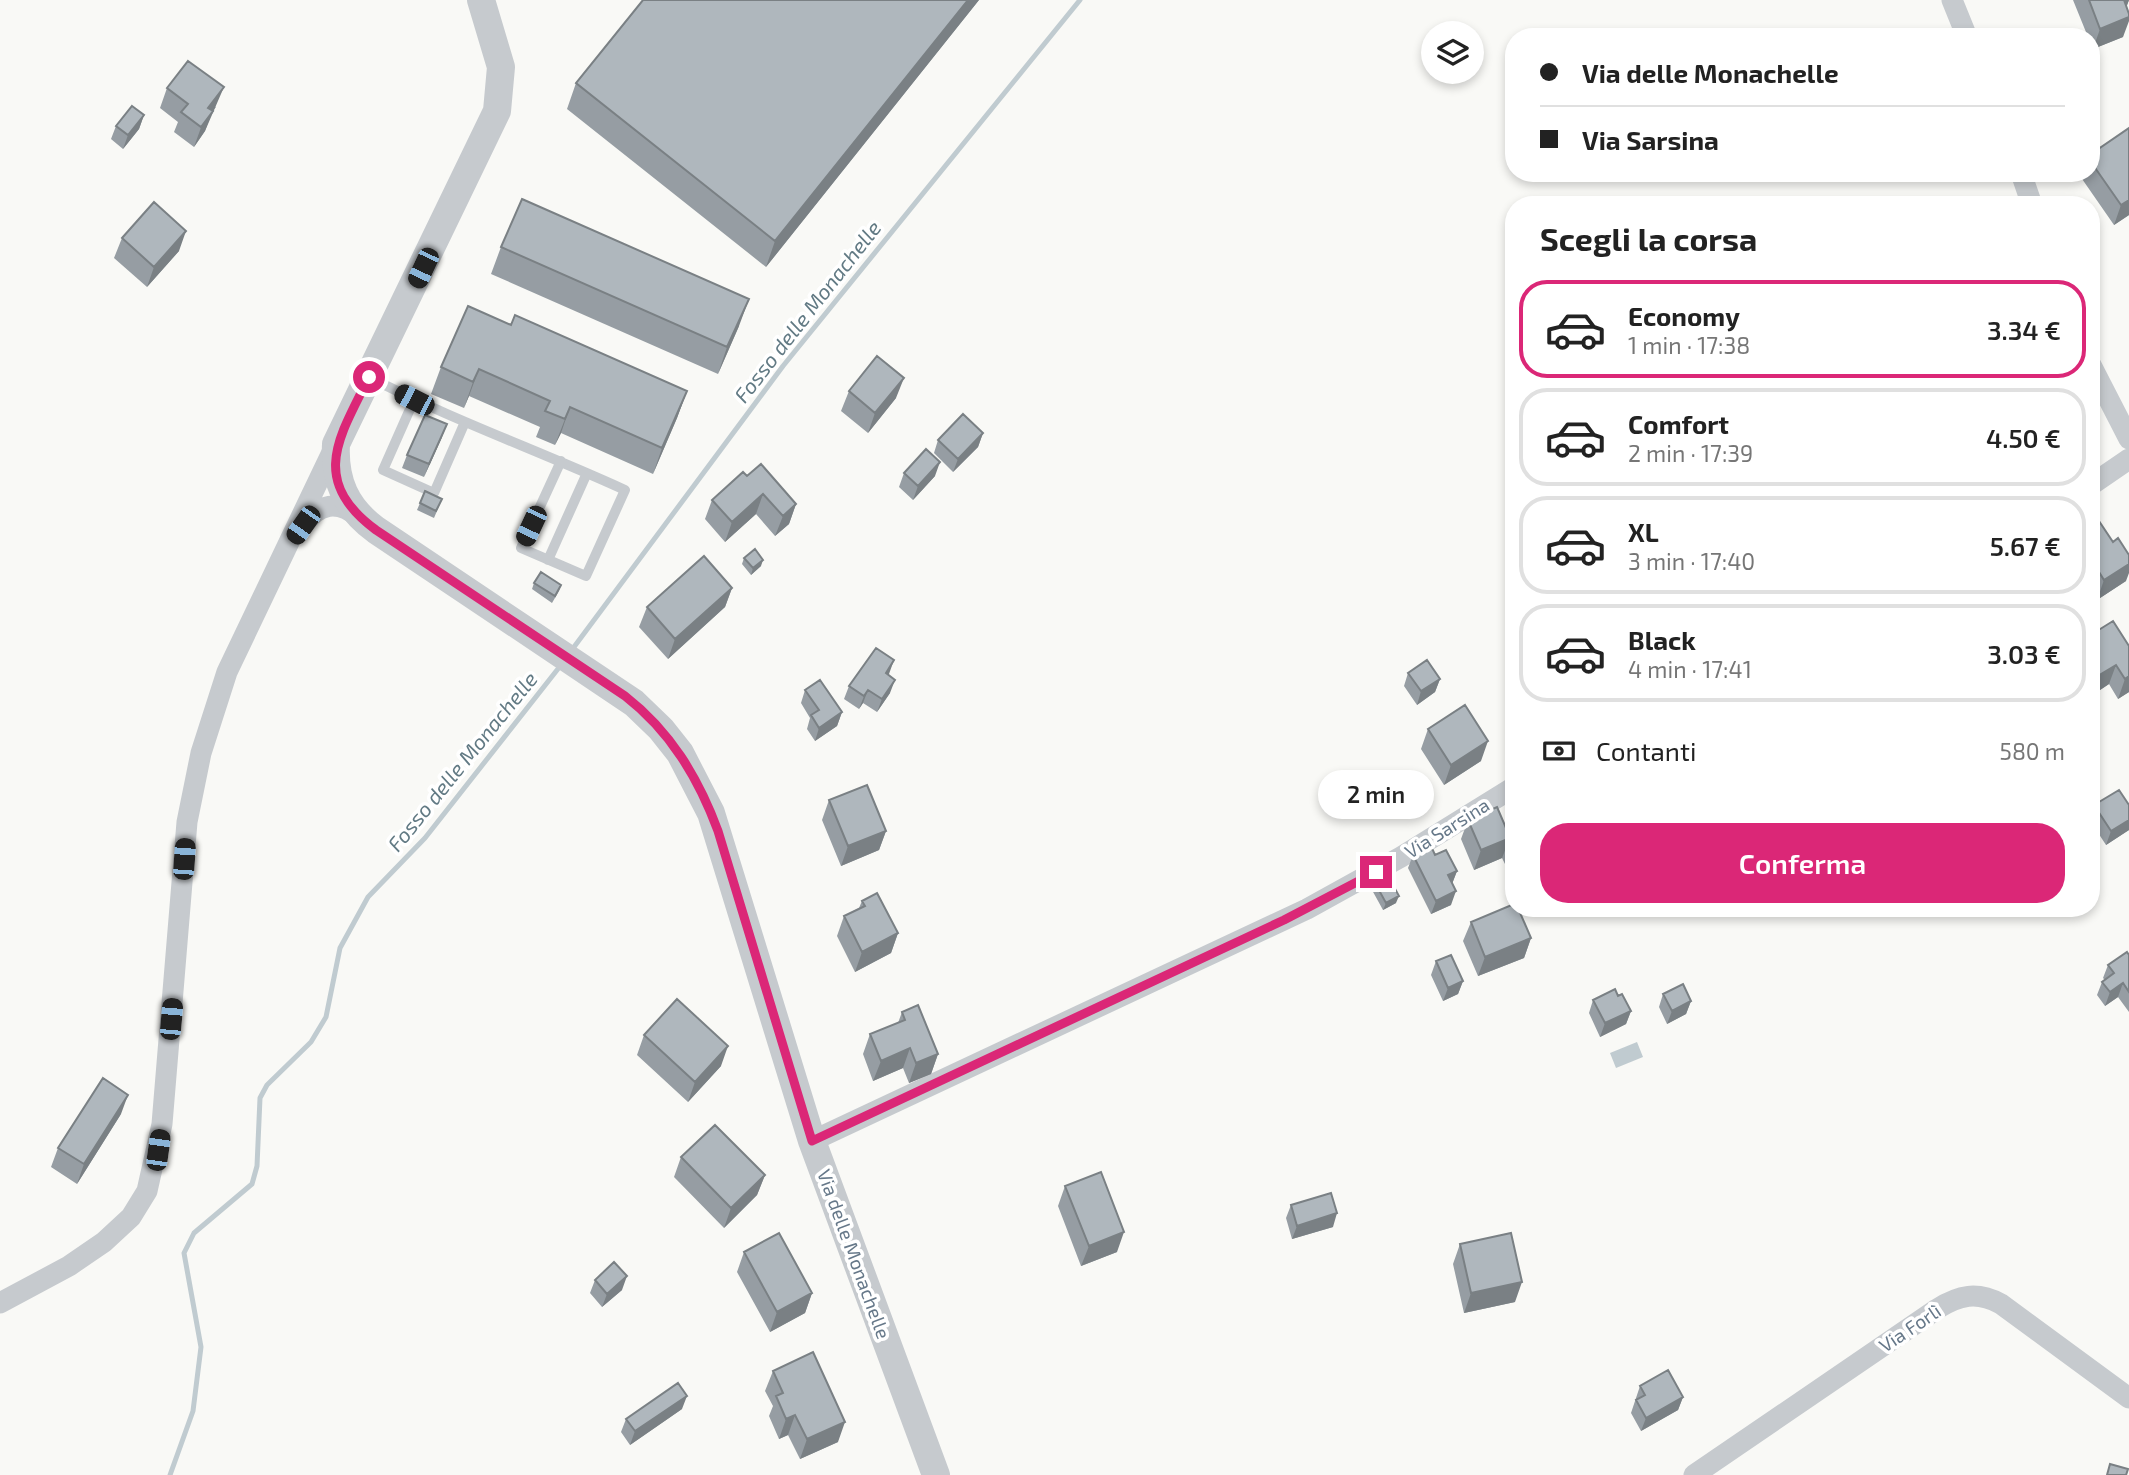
<!DOCTYPE html>
<html lang="it">
<head>
<meta charset="utf-8">
<style>
	:root { --surface:#fff; --page:#f2f2f2; --text:#222; --muted:#767676; --line:#e0e0e0; --accent:#db2777 }
	body { margin:0; font-family:"Exo 2",sans-serif; background:var(--page); color:var(--text); height:100vh; display:flex; flex-direction:column; font-size:26px; white-space:nowrap }
	* { box-sizing:border-box; margin:0 }
	p { font-size:23px; color:var(--muted) }
	.icon { flex:none; width:38px; height:38px; fill:none; stroke:currentColor; stroke-width:2; stroke-linecap:round; stroke-linejoin:round }
	.map { position:relative; flex:1; overflow:hidden }
	.side { position:absolute; left:1505px; top:196px; width:595px; height:721px; display:flex; flex-direction:column; background:var(--surface); border-radius:28px; box-shadow:0 4px 10px #0003 }
	.side>* { flex:none }
	.top-card { position:absolute; left:1505px; top:28px; width:595px; height:154px; border-radius:28px; box-shadow:0 4px 10px #0003; display:grid; align-content:center; height:154px; padding:0 35px; background:var(--surface) }
	.buttons { position:absolute; left:1421px; top:21px; display:grid; gap:14px }
	.buttons a { display:grid; place-items:center; width:63px; height:63px; border-radius:50%; background:var(--surface); box-shadow:0 4px 10px #0003; font-size:35px }
	.end { position:absolute; width:32px; height:32px; margin:-16px; border:9px solid #db2777; background:#fff; box-shadow:0 0 0 4px #fff }
	.from { border-radius:50% }
	.bubble { position:absolute; height:49px; border-radius:24px; background:var(--surface); box-shadow:0 4px 10px #0003; font-size:23px; font-weight:600; line-height:49px; text-align:center }
	.car { position:absolute; width:21px; height:42px; margin:-21px -10px; border-radius:9px; box-shadow:0 0 5px 2px #0007; background:linear-gradient(#222 24%,#8ab4d8 0 40%,#222 0 76%,#8ab4d8 0 86%,#222 0) }
	.top-card b { display:flex; align-items:center; gap:24px; height:66px; font-size:26px }
	.top-card b+b { border-top:2px solid var(--line) }
	.top-card i { width:18px; height:18px; background:var(--text) }
	ul { padding:0; list-style:none }
	li { display:flex; align-items:center; gap:21px; height:98px; margin:0 14px 10px; padding:0 21px; border:4px solid var(--line); border-radius:28px }
	li div { flex:1 }
	li b { display:block; font-size:26px }
	li em { font-style:normal; font-weight:600 }
	li.on { border-color:var(--accent) }
	li>.icon { width:63px; height:63px; stroke-width:1.5 }
	h2 { padding:0 35px; font-size:32px; line-height:84px }
	.pay { display:flex; align-items:center; gap:18px; height:77px; padding:0 35px; font-size:26px }
	.pay p { margin-inline-start:auto }
	.cta { display:flex; gap:14px; margin-top:auto; padding:14px 35px }
	.cta a { flex:1; height:80px; border-radius:28px; background:var(--accent); color:#fff; font-size:28px; font-weight:600; line-height:80px; text-align:center }
	.map>svg:first-child { display:block }
	.water { fill:#c0cbd0 }
	.lines { fill:none; stroke-linecap:round; stroke-linejoin:round }
	.stream { stroke:#c0cbd0; stroke-width:5 }
	.service { stroke:#c6cace; stroke-width:10 }
	.minor { stroke:#c6cace; stroke-width:21 }
	.tertiary { stroke:#c6cace; stroke-width:28 }
	.wall { fill:#969da3 }
	.shaded-wall { fill:#7a8084 }
	.building { fill:#afb7bd; stroke:#7a8084; stroke-width:2 }
	.route { stroke:#db2777; stroke-width:9 }
	.labels { text-anchor:middle; stroke-width:7; stroke-linejoin:round; paint-order:stroke }
	.street-label { font-size:19px; fill:#667889; stroke:#fff }
	.water-label { font-size:21px; font-style:italic; fill:#627a84; stroke:#fff }
</style>
</head>
<body>
<div class="map">
<svg width="2129" height="1475" viewBox="0 0 2129 1475">
	<rect width="100%" height="100%" fill="#f9f9f6"/>
	<path class="water" d="M1637 1042 1643 1057 1616 1068 1610 1053Z"/>
	<g class="lines">
		<path class="stream" d="M571 651 783 366 1080 0
			M170 1475 193 1411 201 1347 184 1253 194 1233 252 1184 257 1166 260 1098 267 1085 311 1042 326 1017 340 948 368 897 425 838 561 665"/>
		<path class="service" d="M369 377C452 420 540 451 625 490L586 576 521 548 561 461
			M414 400 383 470 434 493 465 422
			M548 560 587 473"/>
		<path class="minor" d="M1952 0 1967 37
			M2021 173 2032 205
			M2091 365 2129 439
			M2091 485 2129 459
			M303 525C319 503 338 500 358 517
			M812 1141 1307 909 1401 857 1514 787
			M0 1303 69 1266 104 1242 131 1217 147 1191 162 1124 187 822 201 753 227 672 335 446
			M1694 1475 1937 1309C1959 1295 1977 1291 2001 1304L2129 1398"/>
		<path class="tertiary" d="M481 0 501 67 497 111 336 444C334 481 346 508 376 530L634 703 661 729 680 753 711 813 812 1141 936 1475"/>
	</g>
	<path class="wall" d="M643 0H979L766 267 567 109 576 83Z
		M2073 0H2129L2126 7 2123 37 2093 49 2091 44V37H2088Z
		M167 88 216 107 212 112 205 131 194 147 174 132 178 122 160 108Z
		M144 115 139 129 123 149 111 139 116 126Z
		M2129 128V215L2114 225 2080 176 2081 173H2091V154Z
		M122 238 179 251 147 287 114 258Z
		M501 247 739 326 718 374 491 274Z
		M511 325 687 391 677 418 653 474 561 433 555 445 536 437 540 427 469 396 464 408 431 394 441 367Z
		M849 391 896 398 868 433 841 411Z
		M983 433 978 447 953 472 934 453 938 440Z
		M442 437 424 477 402 468 407 455Z
		M904 473 935 476 913 500 899 487Z
		M747 476 796 504 789 524 775 536 756 514 725 542 705 519 712 500Z
		M442 499 434 518 417 510 420 503Z
		M2091 509 2126 581 2097 600 2091 591Z
		M744 558 761 566 751 575 742 564Z
		M534 583 561 585 559 591 552 603 532 589Z
		M732 588 725 607 668 659 639 627 647 607Z
		M2091 628 2129 645V692L2118 699 2109 684 2091 696Z
		M1408 673 1440 679 1435 692 1417 705 1404 686Z
		M889 674 888 675 890 693 877 712 863 703 859 709 844 699 849 686Z
		M805 690 842 712 837 726 815 741 807 729 810 718 801 703Z
		M1428 729 1481 761 1444 785 1421 749Z
		M829 800 886 831 879 850 841 866 822 820Z
		M2094 805H2129V830L2106 845 2091 822V814Z
		M1468 820 1506 828 1514 824V861L1505 864 1502 858 1474 870 1461 839Z
		M1413 855 1457 871 1452 884 1451 905 1431 914 1408 868Z
		M1375 883 1396 903 1383 910 1372 890Z
		M862 901 898 933 891 953 855 972 837 936 844 916 859 908Z
		M1471 922 1531 938 1524 958 1478 976 1463 941Z
		M2129 955V1012L2118 997 2105 1006 2097 995 2102 982 2105 980 2103 978 2108 965Z
		M1436 961 1463 981 1458 994 1443 1001 1431 975Z
		M1663 994 1691 1001 1686 1014 1667 1024 1659 1007Z
		M1618 996 1631 1011 1626 1024 1600 1037 1589 1013 1593 1000Z
		M902 1012 938 1054 931 1074 909 1083 903 1068 873 1081 863 1054 870 1034 898 1023Z
		M644 1035 721 1066 688 1102 637 1055Z
		M121 1114 77 1184 51 1167 58 1148Z
		M681 1157 765 1175 757 1195 724 1228 674 1177Z
		M1065 1186 1117 1252 1081 1266 1058 1206Z
		M1291 1205 1333 1227 1292 1239 1286 1218Z
		M1460 1244 1515 1302 1464 1313 1453 1264Z
		M744 1252 812 1293 805 1313 770 1332 737 1272Z
		M595 1280 622 1290 602 1307 590 1293Z
		M773 1371 838 1442 800 1459 788 1435 779 1439 769 1416 773 1406 765 1391Z
		M1640 1386 1683 1397 1678 1410 1641 1431 1631 1413Z
		M682 1409 630 1445 621 1432 626 1419Z"/>
	<path class="shaded-wall" d="M968 0H979L766 267 775 241Z
		M2120 0H2129L2125 11Z
		M2129 17V21L2123 37 2093 49 2100 29Z
		M224 87 205 131 194 147 208 108Z
		M144 115 139 129 123 149 128 135Z
		M2129 200V215L2114 225 2121 205Z
		M186 231 179 251 147 287 154 267Z
		M749 299 739 326 718 374 727 347Z
		M479 369 469 396 464 408 473 382Z
		M904 378 896 398 868 433 875 413Z
		M687 391 677 418 653 474 662 448Z
		M570 407 561 433 555 445 565 419Z
		M447 424 442 437 424 477 429 464Z
		M983 433 978 447 953 472 958 459Z
		M940 462 935 476 913 500 918 486Z
		M763 494 756 514 725 542 732 522Z
		M796 504 789 524 775 536 783 516Z
		M763 560 761 566 751 575 753 568Z
		M2129 564V573L2126 581 2097 600 2104 580Z
		M732 588 725 607 668 659 675 639Z
		M894 660 889 674 881 687 886 673Z
		M2116 665 2109 684 2091 696V680Z
		M2129 676V692L2118 699 2125 679Z
		M1440 679 1435 692 1417 705 1421 691Z
		M895 680 890 693 877 712 882 699Z
		M868 690 863 703 859 709 864 696Z
		M842 712 837 726 815 741 819 728Z
		M1488 741 1481 761 1444 785 1451 765Z
		M2129 820V830L2106 845 2111 831Z
		M886 831 879 850 841 866 848 846Z
		M1510 838 1502 858 1474 870 1481 850Z
		M1514 844V861L1505 864 1513 845Z
		M1457 871 1452 884 1448 875Z
		M1456 891 1451 905 1431 914 1436 901Z
		M1399 896 1396 903 1383 910 1386 903Z
		M898 933 891 953 855 972 862 952Z
		M1531 938 1524 958 1478 976 1485 957Z
		M1463 981 1458 994 1443 1001 1448 988Z
		M2123 983 2118 997 2105 1006 2110 992Z
		M1691 1001 1686 1014 1667 1024 1672 1011Z
		M1631 1011 1626 1024 1600 1037 1605 1023Z
		M728 1046 721 1066 688 1102 695 1082Z
		M910 1048 903 1068 873 1081 881 1061Z
		M938 1054 931 1074 909 1083 916 1063Z
		M128 1095 121 1114 77 1184 84 1164Z
		M765 1175 757 1195 724 1228 731 1208Z
		M1337 1213 1333 1227 1292 1239 1297 1226Z
		M1124 1232 1117 1252 1081 1266 1089 1246Z
		M627 1276 622 1290 602 1307 607 1294Z
		M1522 1282 1515 1302 1464 1313 1471 1293Z
		M812 1293 805 1313 770 1332 777 1312Z
		M687 1396 682 1409 630 1445 635 1431Z
		M1683 1397 1678 1410 1641 1431 1646 1418Z
		M795 1415 788 1435 779 1439 786 1419Z
		M845 1422 838 1442 800 1459 807 1439Z"/>
	<path class="building" d="M643 0H968L775 241 576 83Z
		M2089 0H2124L2129 14V17L2100 29Z
		M188 61 224 87 208 108 213 111 201 127 181 112 188 104 167 88Z
		M132 106 144 115 128 135 116 126Z
		M2129 128V200L2121 205 2091 162V154Z
		M522 199 749 299 727 347 501 247Z
		M154 202 186 231 154 267 122 238Z
		M468 306 511 325 515 315 687 391 662 448 570 407 565 419 545 411 550 401 479 369 473 382 441 367Z
		M877 356 904 378 875 413 849 391Z
		M963 414 983 433 958 459 938 440Z
		M425 415 447 424 429 464 407 455Z
		M926 449 940 462 918 486 904 473Z
		M761 464 796 504 783 516 763 494 732 522 712 500 743 472 747 476Z
		M425 491 442 499 436 511 420 503Z
		M2091 509 2113 542 2118 538 2129 555V564L2104 580 2094 564 2091 566Z
		M755 549 763 560 753 568 744 558Z
		M704 556 732 588 675 639 647 607Z
		M541 572 561 585 555 596 534 583Z
		M2113 621 2129 646V676L2125 679 2116 665 2091 680V628L2094 627 2097 631Z
		M876 648 894 660 886 673 895 680 882 699 868 690 864 696 849 686Z
		M1427 660 1440 679 1421 691 1408 673Z
		M820 680 842 712 819 728 811 715 819 710 805 690Z
		M1465 705 1488 741 1451 765 1428 729Z
		M867 785 886 831 848 846 829 800Z
		M2119 790 2129 805V820L2111 831 2094 805Z
		M1497 807 1506 828 1514 824V844L1513 845 1510 838 1481 850 1468 820Z
		M1431 846 1435 855 1446 850 1457 871 1448 875 1456 891 1436 901 1413 855Z
		M1388 876 1399 896 1386 903 1375 883Z
		M877 893 898 933 862 952 844 916 865 906 862 901Z
		M1514 904V908H1518L1531 938 1485 957 1471 922Z
		M2127 952 2129 955V992L2123 983 2110 992 2102 982 2114 973 2108 965Z
		M1451 955 1463 981 1448 988 1436 961Z
		M1683 984 1691 1001 1672 1011 1663 994Z
		M1615 989 1618 996 1622 994 1631 1011 1605 1023 1593 1000Z
		M677 999 728 1046 695 1082 644 1035Z
		M918 1005 938 1054 916 1063 910 1048 881 1061 870 1034 905 1020 902 1012Z
		M103 1078 128 1095 84 1164 58 1148Z
		M715 1125 765 1175 731 1208 681 1157Z
		M1101 1172 1124 1232 1089 1246 1065 1186Z
		M1331 1193 1337 1213 1297 1226 1291 1205Z
		M779 1233 812 1293 777 1312 744 1252Z
		M1511 1233 1522 1282 1471 1293 1460 1244Z
		M614 1262 627 1276 607 1294 595 1280Z
		M813 1352 845 1422 807 1439 795 1415 786 1419 776 1396 783 1393 773 1371Z
		M1668 1370 1683 1397 1646 1418 1636 1400 1645 1395 1640 1386Z
		M678 1383 687 1396 635 1431 626 1419Z
		M2110 1464 2128 1469 2126 1475H2107Z"/>
	<g class="lines">
		<path class="route" d="M369 377C340 436 308 480 376 530L625 696C670 731 698 777 718 831L812 1141 1284 920 1376 872"/>
	</g>
	<g class="labels">
		<g class="street-label">
			<text transform="translate(1447 828) rotate(-32)" y="7">Via Sarsina</text>
			<text transform="translate(854 1254) rotate(70)" y="7">Via delle Monachelle</text>
			<text transform="translate(1910 1328) rotate(-34)" y="7">Via Forlì</text>
		</g>
		<g class="water-label">
			<text transform="translate(808 312) rotate(-52)" y="7">Fosso delle Monachelle</text>
			<text transform="translate(463 762) rotate(-51)" y="7">Fosso delle Monachelle</text>
		</g>
	</g>
</svg>
<div class="buttons">
<a><svg class="icon" aria-label="layers" viewBox="0 0 24 24"><path d="M12 4l9 5-9 5-9-5zM3 14l9 5 9-5"/></svg></a>
</div>
<i class="end from" style="left:369px;top:377px"></i>
<i class="end" style="left:1376px;top:872px"></i>
<div class="bubble" style="left:1318px;top:770px;width:116px">2 min</div>
<i class="car" style="left:423px;top:268px;rotate:205deg"></i>
<i class="car" style="left:414px;top:400px;rotate:297deg"></i>
<i class="car" style="left:303px;top:525px;rotate:215deg"></i>
<i class="car" style="left:531px;top:526px;rotate:205deg"></i>
<i class="car" style="left:184px;top:859px;rotate:4deg"></i>
<i class="car" style="left:171px;top:1019px;rotate:5deg"></i>
<i class="car" style="left:158px;top:1150px;rotate:8deg"></i>
<div class="top-card">
<b><i class="from"></i>Via delle Monachelle</b>
<b><i></i>Via Sarsina</b>
</div>
<section class="side">
<h2>Scegli la corsa</h2>
<ul>
<li class="on"><svg class="icon" aria-label="car" viewBox="0 0 24 24"><path d="M5 17H2v-5l4-1 3-4h7l3 4 3 1v5h-3M9 17h6M6 11h13"/><circle cx="7" cy="17" r="2"/><circle cx="17" cy="17" r="2"/></svg><div><b>Economy</b><p>1 min · 17:38</p></div><em>3.34 €</em></li>
<li><svg class="icon" aria-label="car" viewBox="0 0 24 24"><path d="M5 17H2v-5l4-1 3-4h7l3 4 3 1v5h-3M9 17h6M6 11h13"/><circle cx="7" cy="17" r="2"/><circle cx="17" cy="17" r="2"/></svg><div><b>Comfort</b><p>2 min · 17:39</p></div><em>4.50 €</em></li>
<li><svg class="icon" aria-label="car" viewBox="0 0 24 24"><path d="M5 17H2v-5l4-1 3-4h7l3 4 3 1v5h-3M9 17h6M6 11h13"/><circle cx="7" cy="17" r="2"/><circle cx="17" cy="17" r="2"/></svg><div><b>XL</b><p>3 min · 17:40</p></div><em>5.67 €</em></li>
<li><svg class="icon" aria-label="car" viewBox="0 0 24 24"><path d="M5 17H2v-5l4-1 3-4h7l3 4 3 1v5h-3M9 17h6M6 11h13"/><circle cx="7" cy="17" r="2"/><circle cx="17" cy="17" r="2"/></svg><div><b>Black</b><p>4 min · 17:41</p></div><em>3.03 €</em></li>
</ul>
<div class="pay"><svg class="icon" aria-label="cash" viewBox="0 0 24 24"><path d="M3 7h18v10H3z"/><circle cx="12" cy="12" r="2"/></svg>Contanti<p>580 m</p></div>
<div class="cta"><a>Conferma</a></div>
</section>
</div>
</body>
</html>
